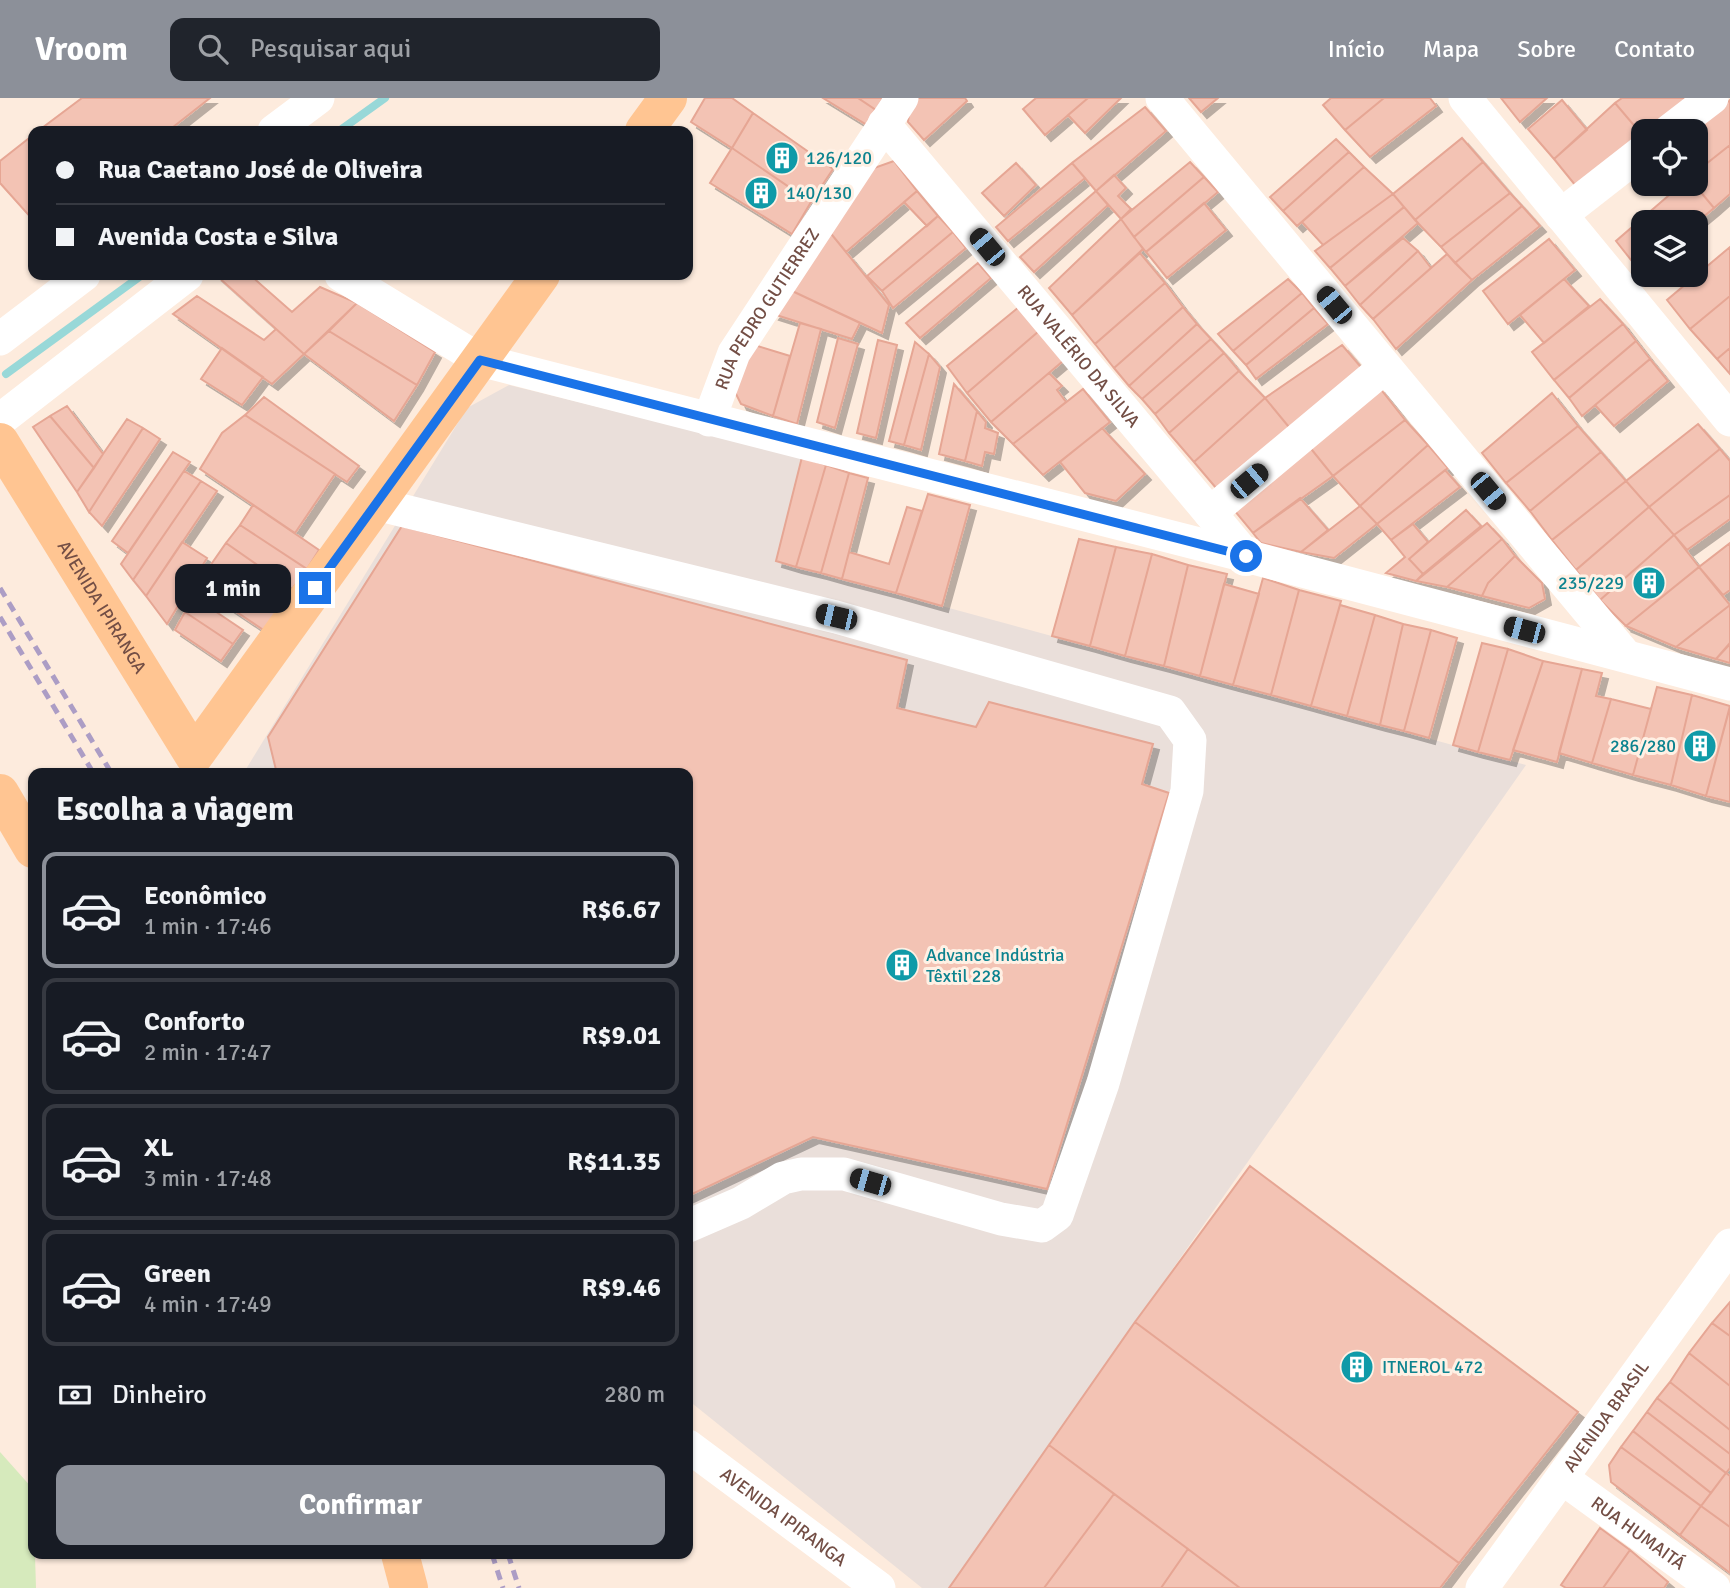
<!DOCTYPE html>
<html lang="pt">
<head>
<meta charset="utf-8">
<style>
	:root { --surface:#171b24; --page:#20242c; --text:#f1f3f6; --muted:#9ea1a6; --line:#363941; --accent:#8c9099 }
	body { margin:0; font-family:Signika,sans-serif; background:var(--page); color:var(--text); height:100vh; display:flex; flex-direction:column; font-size:26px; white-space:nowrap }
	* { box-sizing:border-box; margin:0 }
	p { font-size:23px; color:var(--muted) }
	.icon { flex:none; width:38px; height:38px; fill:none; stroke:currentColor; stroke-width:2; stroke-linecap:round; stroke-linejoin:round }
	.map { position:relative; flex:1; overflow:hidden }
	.drawer { position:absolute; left:28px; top:670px; width:665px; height:791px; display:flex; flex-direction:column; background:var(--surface); border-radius:14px; box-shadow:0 2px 5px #0004 }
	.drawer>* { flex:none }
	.banner { position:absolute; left:28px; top:28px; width:665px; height:154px; border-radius:14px; box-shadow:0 2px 5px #0004; display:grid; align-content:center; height:154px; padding:0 28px; background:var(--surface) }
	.fabs { position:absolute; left:1631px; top:21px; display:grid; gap:14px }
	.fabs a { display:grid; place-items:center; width:77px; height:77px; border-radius:14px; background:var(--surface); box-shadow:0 2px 5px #0004; font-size:35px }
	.end { position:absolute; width:32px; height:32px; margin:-16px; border:9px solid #1a73e8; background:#fff; box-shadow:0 0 0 4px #fff }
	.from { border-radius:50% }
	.bubble { position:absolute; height:49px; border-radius:14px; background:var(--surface); box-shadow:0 2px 5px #0004; font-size:23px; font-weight:800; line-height:49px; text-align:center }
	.car { position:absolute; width:21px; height:42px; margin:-21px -10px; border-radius:9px; box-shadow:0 0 5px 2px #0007; background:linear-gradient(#222 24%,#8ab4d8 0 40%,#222 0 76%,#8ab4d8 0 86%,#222 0) }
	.banner b { display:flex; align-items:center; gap:24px; height:66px; font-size:26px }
	.banner b+b { border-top:2px solid var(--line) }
	.banner i { width:18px; height:18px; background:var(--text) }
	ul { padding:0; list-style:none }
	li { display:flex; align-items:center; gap:21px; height:116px; margin:0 14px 10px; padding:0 14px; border:4px solid var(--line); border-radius:14px }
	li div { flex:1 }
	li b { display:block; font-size:26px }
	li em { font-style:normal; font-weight:800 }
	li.selected { border-color:var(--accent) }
	li>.icon { width:63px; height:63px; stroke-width:1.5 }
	h2 { padding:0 28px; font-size:32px; line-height:84px }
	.pay { display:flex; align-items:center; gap:18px; height:77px; padding:0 28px; font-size:26px }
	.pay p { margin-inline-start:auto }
	.primary-button { display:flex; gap:14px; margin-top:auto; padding:14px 28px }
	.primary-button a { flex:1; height:80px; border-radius:14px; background:var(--accent); color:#fff; font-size:28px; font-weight:800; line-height:80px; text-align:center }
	header { display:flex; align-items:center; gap:42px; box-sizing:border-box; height:98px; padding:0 35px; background:var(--accent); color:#fff }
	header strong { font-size:33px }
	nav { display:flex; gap:38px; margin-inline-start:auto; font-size:24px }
	.search { width:490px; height:63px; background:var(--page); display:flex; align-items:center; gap:18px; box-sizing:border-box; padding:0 24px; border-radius:14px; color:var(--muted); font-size:26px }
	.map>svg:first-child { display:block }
	.industrial { fill:#eadfda }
	.green { fill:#d6eabc }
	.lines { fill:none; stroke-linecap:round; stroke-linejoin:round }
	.stream { stroke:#98d8d8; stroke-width:8 }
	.building { fill:#f3c3b4; stroke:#e6a694; stroke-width:2; filter:url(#shadow) }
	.minor { stroke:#fff; stroke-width:33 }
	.major { stroke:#ffc592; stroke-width:38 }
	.rail { stroke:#ac9dc5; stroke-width:5; stroke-dasharray:10 7; stroke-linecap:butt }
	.route { stroke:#1a73e8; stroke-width:9 }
	.labels { text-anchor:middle; stroke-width:6; stroke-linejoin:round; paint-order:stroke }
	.culture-label { font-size:18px; fill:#0d838f; stroke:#fff0e4; text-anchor:start }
	.street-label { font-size:18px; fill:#734e45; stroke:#fff0e4 }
</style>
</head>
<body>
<header>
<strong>Vroom</strong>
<div class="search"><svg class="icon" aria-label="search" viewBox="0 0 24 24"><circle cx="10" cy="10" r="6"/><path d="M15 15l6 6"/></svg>Pesquisar aqui</div>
<nav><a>Início</a><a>Mapa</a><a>Sobre</a><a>Contato</a></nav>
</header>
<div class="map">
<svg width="1730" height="1490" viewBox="0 0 1730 1490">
	<defs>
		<filter id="shadow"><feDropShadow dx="6" dy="6" stdDeviation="0" flood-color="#0004"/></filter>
	</defs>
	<rect width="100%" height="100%" fill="#fdebdd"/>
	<path class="industrial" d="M509 287 802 359 776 463 1526 667 949 1490H922L688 1302V676H243L467 310Z"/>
	<path class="green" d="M0 1354 33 1391 36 1490H0Z"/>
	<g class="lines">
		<path class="stream" d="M339 33 385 0
			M6 276 142 177"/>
	</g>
	<path class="building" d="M82 0H210L168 33H38Z
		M705 0H732L753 15 732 50 691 24Z
		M823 0H858L876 12 867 27Z
		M858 0H883L876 12Z
		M916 0H965L967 3 924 42 908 24 910 6Z
		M1036 0H1088L1045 37 1023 11Z
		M1088 0H1121L1085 35 1068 17Z
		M1189 0H1218L1201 14Z
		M1331 0H1384L1345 32 1323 7Z
		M1384 0H1430L1436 8 1370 59 1345 32Z
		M1501 0H1547L1520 24Z
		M1622 0H1697L1655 33H1643V38L1615 5Z
		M1562 2 1587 32 1554 61 1528 31Z
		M1730 2V47L1696 74V33H1690Z
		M1615 5 1643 38 1580 93 1554 61Z
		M1145 9 1166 33 1096 93 1072 65Z
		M753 15 833 71 811 104 732 50Z
		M33 37V122L0 85V63Z
		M1462 40 1483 64 1415 122 1393 96Z
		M1336 41 1349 54 1283 113 1270 99Z
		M1730 47V96L1714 110 1694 86H1696V74Z
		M732 50 811 104 792 136 710 85Z
		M1349 54 1364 69 1297 128 1283 113Z
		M894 63 917 93 846 154 828 132 874 70Z
		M1190 64 1204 79 1134 139 1121 121Z
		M1483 64 1510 95 1441 149 1415 122Z
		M1016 65 1036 87 1004 118 982 95Z
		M1072 65 1085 80 1008 143 996 129Z
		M1364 69 1393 96 1323 147 1302 124Z
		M1114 77 1126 90 1118 98 1131 111 1121 121 1096 93Z
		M1204 79 1218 94 1146 154 1134 139Z
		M1682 86H1694L1714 110 1696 125 1643 124V168L1639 172 1616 143Z
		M917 93 938 118 927 128 904 104Z
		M1096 93 1108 107 1034 174 1020 159Z
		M1510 95 1522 108 1455 165 1441 149Z
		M1393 96 1404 109 1330 170 1315 153Z
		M1204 105 1226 132 1167 180 1146 154Z
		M1522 108 1540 128 1472 182 1455 165Z
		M1404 109 1418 125 1345 188 1330 170Z
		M938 118 953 134 882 193 867 178Z
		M1121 121 1143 151 1072 217 1049 190Z
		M828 132 889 207 882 235 790 192Z
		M953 134 966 150 893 210 882 193Z
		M1403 140 1418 153 1360 207 1345 188Z
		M1549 141 1575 172 1508 226 1483 193Z
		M1730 149V198L1690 231 1667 202Z
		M1418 153 1431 170 1373 221 1360 207Z
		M1140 155 1165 185 1095 246 1072 217Z
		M1447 156 1472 182 1396 251 1373 221Z
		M978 165 991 180 920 240 906 225Z
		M250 177 292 214 320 189 357 205 304 256 217 178Z
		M1288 181 1302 195 1233 253 1218 236Z
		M1564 181 1589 208 1544 245 1520 217Z
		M1165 185 1183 209 1114 270 1095 246Z
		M790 192 860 225 852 241 773 216Z
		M1302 195 1314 210 1246 267 1233 253Z
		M197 198 264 242 276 231 304 256 272 286 173 216Z
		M1730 198V250L1717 261 1690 231Z
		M1600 201 1623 226 1554 282 1532 254Z
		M357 205 435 254 417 287 329 233Z
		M1019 209 1039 233 967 295 947 268Z
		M1183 209 1197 226 1129 288 1114 270Z
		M1314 210 1328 226 1256 281 1246 267Z
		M800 225 821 231 797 326 773 318Z
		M1197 226 1211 241 1142 301 1129 288Z
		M1623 226 1636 243 1569 300 1554 282Z
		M329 233 417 287 394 323 304 256Z
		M1039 233 1063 263 991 324 967 295Z
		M838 240 858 246 835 330 817 324Z
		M1211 241 1224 255 1155 316 1142 301Z
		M878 242 897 247 876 340 857 335Z
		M1636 243 1650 261 1582 318 1569 300Z
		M915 244 929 256 904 347 889 343Z
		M751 246 790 258 773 318 741 306 732 288Z
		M1342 247 1366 275 1293 334 1265 300Z
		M222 250 263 279 242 307 201 281Z
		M1730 250V276L1717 261Z
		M1224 255 1239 273 1169 335 1155 316Z
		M929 256 940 269 921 352 904 347Z
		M1650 261 1668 283 1614 328 1595 307Z
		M1239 273 1265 300 1194 364 1169 335Z
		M1049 275 1062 288 1057 292 1066 304 1013 346 991 324Z
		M954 286 977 313 965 363 939 356Z
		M1379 289 1405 322 1333 378 1308 347Z
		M1083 291 1110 324 1043 377 1013 346Z
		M1552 295 1578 328 1506 385 1482 355Z
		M264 299 359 368 347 384 245 317Z
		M1265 300 1293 334 1222 397 1194 364Z
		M67 308 103 356 94 370 50 318Z
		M977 313 986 324 985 330 998 335 994 356 985 354 982 368 965 363Z
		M245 317 335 376 295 435 200 371 222 335Z
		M50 318 94 370 77 394 33 329Z
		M127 321 143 330 89 414 77 394Z
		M1405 322 1428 347 1360 408 1333 378Z
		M1698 326 1720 351 1649 409 1626 383Z
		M1578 328 1601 354 1530 413 1506 385Z
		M143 330 160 341 102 428 89 414Z
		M1102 330 1145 376 1116 403 1085 395 1060 364Z
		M1308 347 1333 378 1253 435 1229 406Z
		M1428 347 1448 370 1377 426 1360 408Z
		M1720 351 1730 363V397L1674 437 1649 409Z
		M173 354 190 364 128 455 112 443Z
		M1601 354 1626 383 1552 442 1530 413Z
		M802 359 826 367 796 469 776 463Z
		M826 367 849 375 821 475 796 469Z
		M1445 372 1460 389 1391 442 1377 426Z
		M184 373 201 383 133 482 121 466Z
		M849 375 868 380 842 481 821 475Z
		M201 383 217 393 146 498 133 482Z
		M1626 383 1649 409 1576 472 1552 442Z
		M928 396 970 407 942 508 896 495Z
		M1730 397V421L1687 452 1674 437Z
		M1300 400 1328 432 1301 454 1261 445 1253 435Z
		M253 407 319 452 307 471 240 427Z
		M1360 408 1377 426 1334 460 1301 454Z
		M907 409 922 413 896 495 842 481 849 454 889 466Z
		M1649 409 1674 437 1600 502 1576 472Z
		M1466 412 1481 428 1423 476 1409 461Z
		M1487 425 1502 441 1447 489 1416 483Z
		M1413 426 1428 444 1409 461 1423 476 1416 483 1386 475 1405 459 1391 442Z
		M240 427 307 471 292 491 226 445Z
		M402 428 907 562 897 610 976 629 989 604 1153 646 1142 686 1169 695 1047 1091 813 1039 688 1098V676H277L268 639Z
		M1674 437 1699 469 1626 528 1600 502Z
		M1079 441 1116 449 1090 548 1052 538Z
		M1502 441 1515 458 1488 485 1482 498 1447 489Z
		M182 444 207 460 167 526 146 498Z
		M226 445 292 491 277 513 210 468Z
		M1730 445V492L1723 497 1699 469Z
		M1116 449 1152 456 1125 558 1090 548Z
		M1152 456 1188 467 1164 568 1125 558Z
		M1515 458 1542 485 1545 501 1529 510 1482 498 1488 485Z
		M1188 467 1227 476 1200 578 1164 568Z
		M210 468 277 513 265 533 198 488Z
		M1699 469 1730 507 1676 549 1626 528Z
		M1263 480 1299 492 1271 597 1233 587Z
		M1224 486 1259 496 1233 587 1200 578Z
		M1299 492 1341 503 1311 608 1271 597Z
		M194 499 243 532 233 546 185 514Z
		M1340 507 1375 517 1347 618 1311 608Z
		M1730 507V545L1716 561 1676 549Z
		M185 514 233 546 221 563 175 532Z
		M1375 517 1403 526 1380 627 1347 618Z
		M1403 526 1431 532 1404 633 1380 627Z
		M1431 532 1457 540 1429 640 1404 633Z
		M1482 545 1508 551 1478 654 1453 647Z
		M1730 546V565L1716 561Z
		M1508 551 1543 563 1510 662 1478 654Z
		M1543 563 1582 571 1557 664 1513 652Z
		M1582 571 1602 575 1596 598 1611 601 1592 665 1559 655Z
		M1657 589 1692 597 1671 687 1633 677Z
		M1692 597 1730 608 1706 698 1671 687Z
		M1611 601 1651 611 1633 677 1592 665Z
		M1730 609V704L1706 698Z
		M1250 1068 1578 1314 1459 1465 1135 1224Z
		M1730 1204V1238L1712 1225Z
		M1135 1224 1459 1465 1440 1490H1240L1049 1347Z
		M1712 1225 1730 1238V1288L1689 1255Z
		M1689 1255 1730 1288V1332L1670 1284Z
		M1670 1284 1730 1332V1356L1657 1300Z
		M1657 1300 1730 1356V1370L1726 1375 1647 1314Z
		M1647 1314 1726 1375 1711 1395 1633 1333Z
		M1633 1333 1711 1395 1701 1408 1621 1349Z
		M1049 1347 1114 1396 1044 1490H949Z
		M1621 1349 1701 1408 1680 1437 1611 1384 1609 1367Z
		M1726 1375 1730 1378V1429L1701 1408Z
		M1114 1396 1188 1451 1161 1490H1044Z
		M1701 1408 1730 1429V1475L1680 1437Z
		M1600 1430 1630 1452 1603 1490H1566L1561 1487Z
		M1188 1451 1240 1490H1161Z
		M1630 1452 1668 1484 1664 1490H1603Z"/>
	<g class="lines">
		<g class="minor">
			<path d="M1162 0 1626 558"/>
			<path d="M1465 0 1730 322"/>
			<path id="s1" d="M884 26 1246 458"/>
			<path d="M274 33 318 0"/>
			<path d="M1669 33 1712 0"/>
			<path d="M1561 117 1643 53"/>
			<path d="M341 177 480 262 1246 458 1730 586"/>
			<path d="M0 241 84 177"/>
			<path d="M0 322 187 177"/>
			<path id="s2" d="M709 322 734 255 902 0"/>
			<path d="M376 406 836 519 1170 614 1190 642 1187 693 1103 985 1057 1117 1042 1128 1001 1121 844 1076H801L783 1080 741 1105 688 1128"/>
			<path d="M1210 415 1385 269"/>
			<path id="s3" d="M688 1348 879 1490"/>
			<path id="s4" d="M1562 1380 1714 1490"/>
			<path id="s5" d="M1482 1490 1730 1147"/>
		</g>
		<g class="major">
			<path d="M644 33 668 0"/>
			<path id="s6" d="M0 344 194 658 541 177"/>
			<path d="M0 695 33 751"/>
			<path d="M400 1456 409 1490"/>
		</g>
		<path class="rail" d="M0 490 112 676
			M0 519 94 676
			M492 1456 503 1490
			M508 1456 519 1490"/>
	</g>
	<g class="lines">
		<path class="route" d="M315 490 480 262 1246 458"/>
	</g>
	<defs>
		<symbol id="building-disc" viewBox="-11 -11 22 22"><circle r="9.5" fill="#0f9aa8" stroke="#fff0e4"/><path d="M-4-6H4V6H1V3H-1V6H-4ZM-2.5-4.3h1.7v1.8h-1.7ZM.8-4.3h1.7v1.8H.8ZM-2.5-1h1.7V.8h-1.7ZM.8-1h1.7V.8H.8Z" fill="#fff"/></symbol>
	</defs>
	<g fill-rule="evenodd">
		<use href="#building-disc" x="763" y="41" width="38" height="38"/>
		<use href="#building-disc" x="742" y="76" width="38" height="38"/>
		<use href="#building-disc" x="1630" y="466" width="38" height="38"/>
		<use href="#building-disc" x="1681" y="629" width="38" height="38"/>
		<use href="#building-disc" x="883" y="848" width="38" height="38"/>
		<use href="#building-disc" x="1338" y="1250" width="38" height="38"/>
	</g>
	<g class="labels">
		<g class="culture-label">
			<text x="806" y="66">126/120</text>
			<text x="786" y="101">140/130</text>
			<text x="1624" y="491" text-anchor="end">235/229</text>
			<text x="1676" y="654" text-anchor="end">286/280</text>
			<text x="926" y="863">Advance Indústria<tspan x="926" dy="21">Têxtil 228</tspan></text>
			<text x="1382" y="1275">ITNEROL 472</text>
		</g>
		<g class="street-label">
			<text dy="6" stroke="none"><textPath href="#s2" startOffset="126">RUA PEDRO GUTIERREZ</textPath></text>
			<text dy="6" stroke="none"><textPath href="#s1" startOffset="303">RUA VALÉRIO DA SILVA</textPath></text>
			<text dy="6" stroke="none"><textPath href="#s6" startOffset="194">AVENIDA IPIRANGA</textPath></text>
			<text dy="6" stroke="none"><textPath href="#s5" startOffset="212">AVENIDA BRASIL</textPath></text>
			<text dy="6" stroke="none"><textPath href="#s3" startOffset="119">AVENIDA IPIRANGA</textPath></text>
			<text dy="6" stroke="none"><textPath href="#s4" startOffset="94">RUA HUMAITÁ</textPath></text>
		</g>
	</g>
</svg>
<div class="fabs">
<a><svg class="icon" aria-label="locate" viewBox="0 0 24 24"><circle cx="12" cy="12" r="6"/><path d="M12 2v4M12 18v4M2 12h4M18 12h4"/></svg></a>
<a><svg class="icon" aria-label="layers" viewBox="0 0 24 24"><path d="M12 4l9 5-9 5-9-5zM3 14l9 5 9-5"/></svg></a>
</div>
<i class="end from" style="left:1246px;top:458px"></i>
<i class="end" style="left:315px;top:490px"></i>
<div class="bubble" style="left:175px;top:466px;width:116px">1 min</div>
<i class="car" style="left:987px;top:149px;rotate:320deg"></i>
<i class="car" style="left:1334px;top:207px;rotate:320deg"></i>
<i class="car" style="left:1249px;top:383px;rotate:50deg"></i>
<i class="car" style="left:1488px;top:393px;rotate:140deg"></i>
<i class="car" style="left:836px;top:519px;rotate:283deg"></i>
<i class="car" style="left:1524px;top:532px;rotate:285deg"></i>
<i class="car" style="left:870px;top:1084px;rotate:286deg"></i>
<div class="banner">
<b><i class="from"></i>Rua Caetano José de Oliveira</b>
<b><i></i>Avenida Costa e Silva</b>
</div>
<section class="drawer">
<h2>Escolha a viagem</h2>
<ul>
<li class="selected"><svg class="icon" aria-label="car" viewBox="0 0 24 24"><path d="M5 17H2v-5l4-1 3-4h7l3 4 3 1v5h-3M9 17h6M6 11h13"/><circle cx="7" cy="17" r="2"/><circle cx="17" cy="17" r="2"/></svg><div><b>Econômico</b><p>1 min · 17:46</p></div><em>R$6.67</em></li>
<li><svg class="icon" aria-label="car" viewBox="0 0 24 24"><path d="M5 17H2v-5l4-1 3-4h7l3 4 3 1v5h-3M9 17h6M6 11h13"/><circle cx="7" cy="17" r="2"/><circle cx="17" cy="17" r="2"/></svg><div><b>Conforto</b><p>2 min · 17:47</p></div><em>R$9.01</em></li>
<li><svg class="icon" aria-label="car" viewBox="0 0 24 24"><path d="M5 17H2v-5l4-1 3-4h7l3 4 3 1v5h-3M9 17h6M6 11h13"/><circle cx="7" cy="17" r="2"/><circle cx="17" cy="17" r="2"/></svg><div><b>XL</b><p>3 min · 17:48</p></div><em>R$11.35</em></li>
<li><svg class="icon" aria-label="car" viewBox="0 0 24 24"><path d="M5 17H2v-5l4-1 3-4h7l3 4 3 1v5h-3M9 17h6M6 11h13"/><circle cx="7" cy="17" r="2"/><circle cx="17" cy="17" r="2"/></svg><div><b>Green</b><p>4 min · 17:49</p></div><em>R$9.46</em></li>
</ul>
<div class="pay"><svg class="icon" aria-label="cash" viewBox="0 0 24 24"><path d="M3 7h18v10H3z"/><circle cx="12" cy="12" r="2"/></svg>Dinheiro<p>280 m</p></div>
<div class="primary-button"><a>Confirmar</a></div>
</section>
</div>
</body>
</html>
